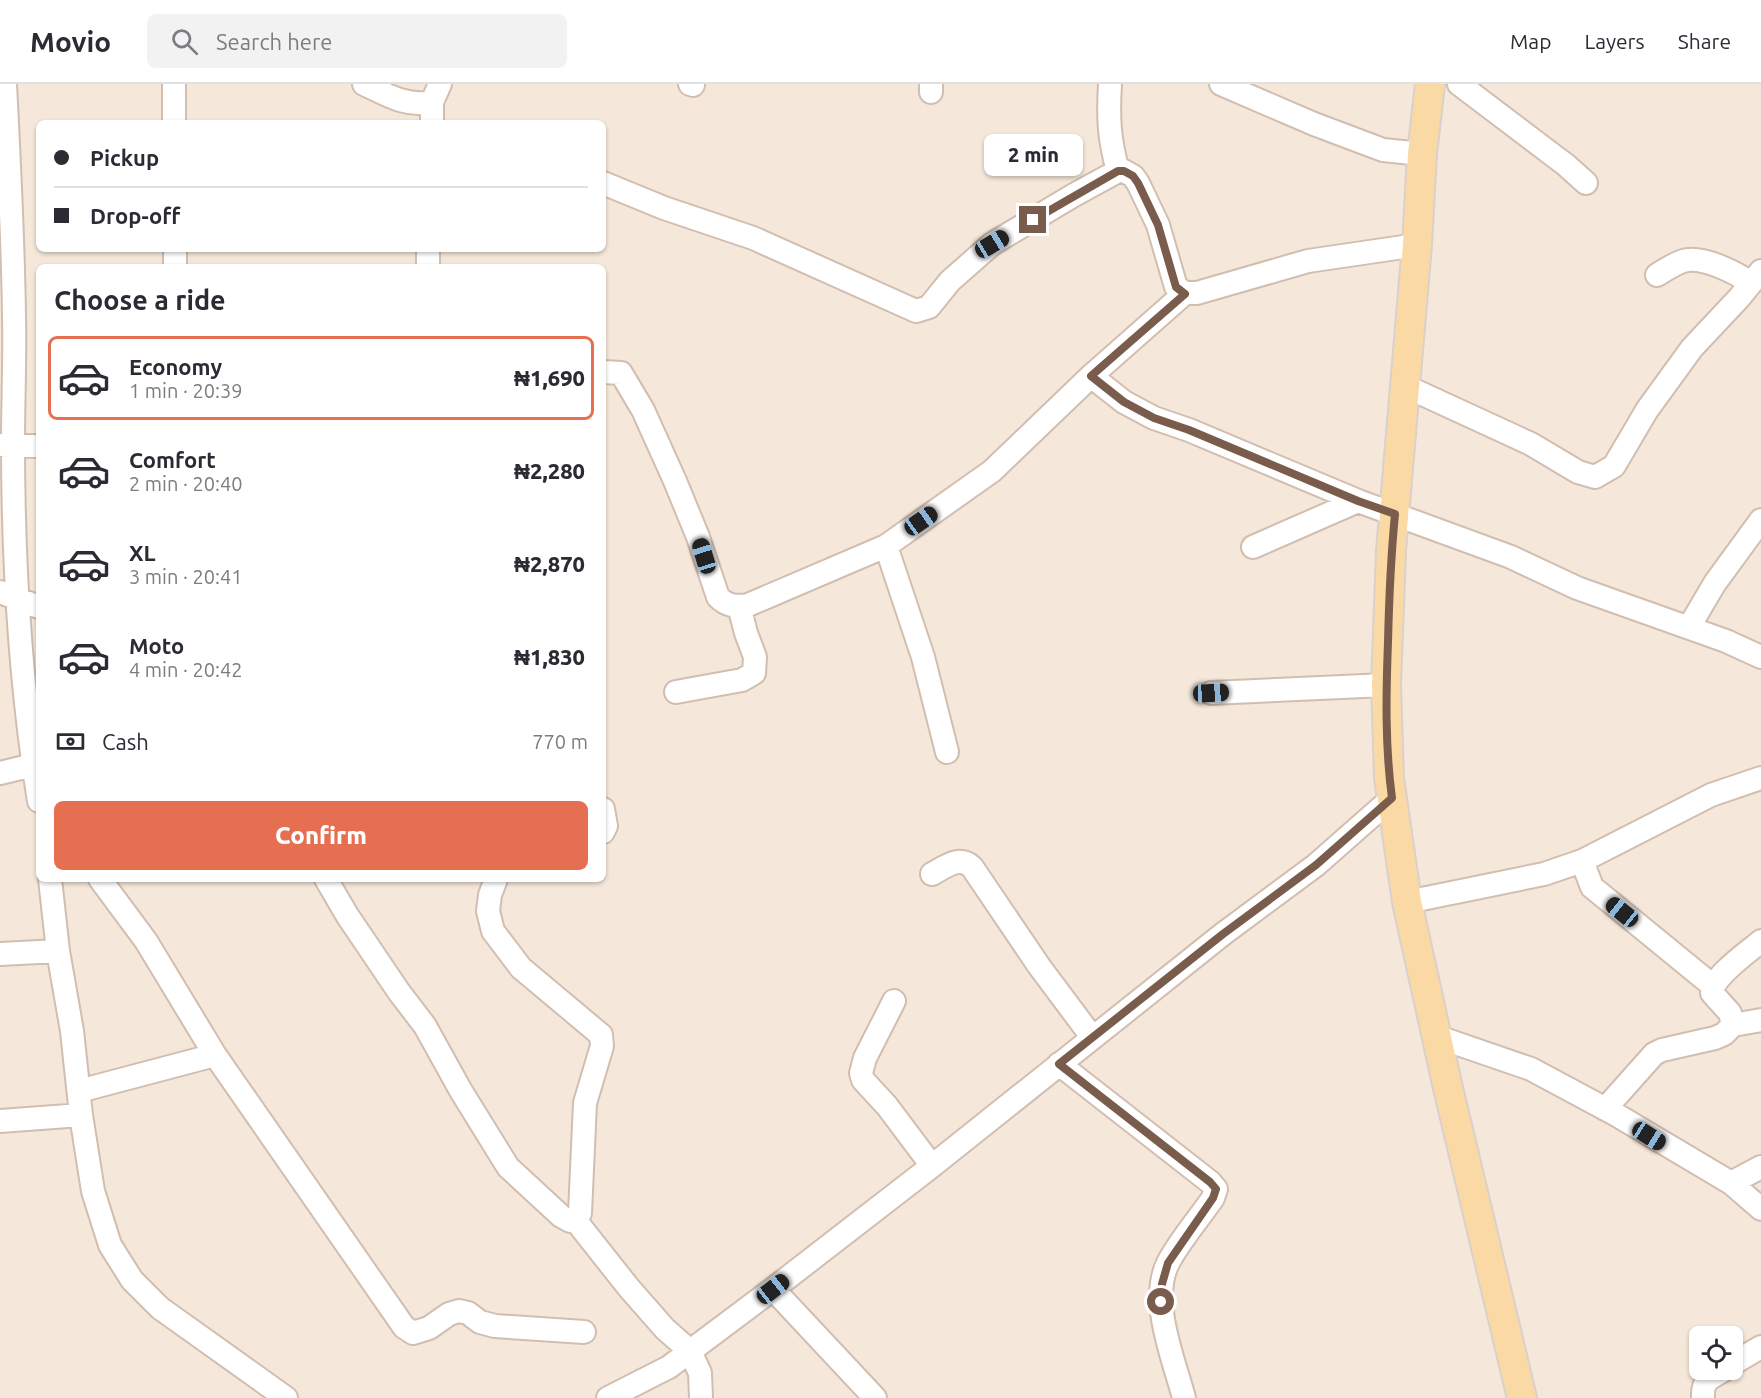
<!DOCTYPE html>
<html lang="en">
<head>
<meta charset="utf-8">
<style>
	:root { --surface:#fff; --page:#f2f2f3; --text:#2b2b33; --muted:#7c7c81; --line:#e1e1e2; --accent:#e76f51 }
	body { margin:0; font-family:Ubuntu,sans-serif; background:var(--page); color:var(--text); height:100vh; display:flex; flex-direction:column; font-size:22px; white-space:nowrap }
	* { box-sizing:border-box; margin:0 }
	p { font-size:20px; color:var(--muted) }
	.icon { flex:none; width:33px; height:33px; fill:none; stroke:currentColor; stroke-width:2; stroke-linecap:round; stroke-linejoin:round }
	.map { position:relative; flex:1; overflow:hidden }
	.details { position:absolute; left:36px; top:180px; width:570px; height:618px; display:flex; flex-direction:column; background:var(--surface); border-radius:9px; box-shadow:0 2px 4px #0004 }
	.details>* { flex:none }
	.top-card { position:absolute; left:36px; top:36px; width:570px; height:132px; border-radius:9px; box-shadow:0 2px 4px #0004; display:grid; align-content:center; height:132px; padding:0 18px; background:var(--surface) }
	.buttons { position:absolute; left:1689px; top:1242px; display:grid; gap:12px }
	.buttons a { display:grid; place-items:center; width:54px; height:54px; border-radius:9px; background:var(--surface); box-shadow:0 2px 4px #0004; font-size:30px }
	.end { position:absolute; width:27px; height:27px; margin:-14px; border:8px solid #7a5c4d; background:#fff; box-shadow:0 0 0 3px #fff }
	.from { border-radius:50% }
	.bubble { position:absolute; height:42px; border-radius:9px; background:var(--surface); box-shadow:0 2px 4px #0004; font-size:20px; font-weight:800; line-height:42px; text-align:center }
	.car { position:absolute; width:18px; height:36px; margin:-18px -9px; border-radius:8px; box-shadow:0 0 4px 2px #0007; background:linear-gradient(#222 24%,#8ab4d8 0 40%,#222 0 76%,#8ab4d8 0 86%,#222 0) }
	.top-card b { display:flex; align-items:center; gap:21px; height:57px; font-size:22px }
	.top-card b+b { border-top:2px solid var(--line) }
	.top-card i { width:15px; height:15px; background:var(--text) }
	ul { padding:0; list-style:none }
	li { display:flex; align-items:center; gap:18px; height:84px; margin:0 12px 9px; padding:0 6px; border:3px solid transparent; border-radius:9px }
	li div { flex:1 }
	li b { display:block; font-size:22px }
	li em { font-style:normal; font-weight:800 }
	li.on { border-color:var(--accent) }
	li>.icon { width:54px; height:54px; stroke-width:1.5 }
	h2 { padding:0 18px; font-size:27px; line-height:72px }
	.pay { display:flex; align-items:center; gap:15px; height:66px; padding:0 18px; font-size:22px }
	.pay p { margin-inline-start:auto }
	.button { display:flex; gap:12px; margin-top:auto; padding:12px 18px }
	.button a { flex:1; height:69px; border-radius:9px; background:var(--accent); color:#fff; font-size:24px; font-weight:800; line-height:69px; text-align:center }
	header { display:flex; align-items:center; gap:36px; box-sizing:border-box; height:84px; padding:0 30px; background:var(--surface); border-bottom:2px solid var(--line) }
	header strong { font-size:28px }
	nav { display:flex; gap:33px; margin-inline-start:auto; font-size:21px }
	.search { width:420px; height:54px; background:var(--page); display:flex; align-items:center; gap:15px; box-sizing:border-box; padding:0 21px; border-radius:9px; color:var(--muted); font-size:22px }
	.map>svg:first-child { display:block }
	.residential { fill:#f5e8da; fill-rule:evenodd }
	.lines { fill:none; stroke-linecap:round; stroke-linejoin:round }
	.minor-casing { stroke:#d1beb0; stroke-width:26 }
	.major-casing { stroke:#dad1cd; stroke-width:32 }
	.minor { stroke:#fff; stroke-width:22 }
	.major { stroke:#fbd9a5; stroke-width:28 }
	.route { stroke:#7a5c4d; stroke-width:8 }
</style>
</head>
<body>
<header>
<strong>Movio</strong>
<div class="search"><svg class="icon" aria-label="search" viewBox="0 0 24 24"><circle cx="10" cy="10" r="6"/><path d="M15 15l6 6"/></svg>Search here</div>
<nav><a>Map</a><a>Layers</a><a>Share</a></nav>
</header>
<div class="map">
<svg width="1761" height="1314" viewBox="0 0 1761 1314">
	<rect width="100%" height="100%" fill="#fdf6ec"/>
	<path class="residential" d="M0 0H1761V1314H0ZM39 39H603V165H39ZM39 183H603V795H39ZM1700 1252H1732V1286H1700Z"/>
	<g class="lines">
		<defs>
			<path id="minor" d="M5 0C9 77 13 154 14 232 15 274 13 317 13 359 13 478 20 599 39 717
				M174 0V39
				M364 0C387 11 406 23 432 18
				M690 0 693 1
				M931 0V8
				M1110 0C1108 34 1109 55 1118 87
				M1221 0 1314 40 1383 66 1422 70
				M1459 0 1566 81 1586 99
				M432 39V18L440 0
				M603 99 664 124 753 154 916 227 929 223 950 197 992 160 1074 111 1118 87H1124L1133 92 1138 99 1158 141 1176 203 1185 209H1197L1308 177 1417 161
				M175 165V183
				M428 183V165
				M1657 191C1665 186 1674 180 1683 177 1702 171 1736 189 1751 199
				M603 288 621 289 643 326 675 397 698 453 718 513C727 522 736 523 748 521L886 462 992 387 1091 292 1185 209
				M1091 292 1124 318 1154 334 1189 346 1358 417 1511 473 1577 504 1726 557 1761 573
				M1405 302 1531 360 1578 388 1595 393 1614 382 1647 326 1692 264 1739 214 1761 187
				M0 361 39 362
				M886 462 923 573 947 668
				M1253 463 1358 417
				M0 508 39 523
				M1689 543 1715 499 1761 436
				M676 608 742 596 754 589 755 573 746 549 739 522
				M1211 609 1386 601
				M0 689 33 681
				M603 725 606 742 603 748
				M1582 777 1592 803 1713 902
				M932 790C945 783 959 771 972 783L1039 882 1092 953
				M50 795 58 867 72 947 81 1031 93 1107 110 1161 132 1196 160 1224 286 1314
				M100 795 146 857 215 971 404 1243 413 1249 429 1244 449 1230 459 1227 468 1229 480 1238 495 1242 584 1248
				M326 795 347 831 399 908 425 942 461 1007 508 1083 561 1132 570 1137H576L580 1129 585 1019 602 962 601 951 521 884 493 847 488 827 490 811 496 795
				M1407 818 1544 790 1582 777 1711 711 1761 694
				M0 870 58 867
				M894 917 865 974 861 989 863 996 887 1022 932 1082
				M1733 941 1730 929 1712 909C1713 892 1747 869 1761 857
				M1438 953 1531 985 1615 1030 1731 1099 1761 1125
				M1059 980 1210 1098 1216 1105 1213 1114C1200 1133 1178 1159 1168 1179 1149 1217 1174 1276 1184 1314
				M79 1007 215 971
				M1605 1025 1654 970 1662 966 1715 954 1724 950 1733 941 1761 936
				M0 1037 81 1031
				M1731 1099 1761 1083
				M576 1137 629 1204 665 1245 690 1267 700 1289 701 1314
				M773 1205 875 1314
				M1732 1280 1761 1263
				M608 1314 669 1283 773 1205 932 1082 1223 850 1316 781 1392 714
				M1703 1314C1702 1296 1710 1294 1724 1286"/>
			<path id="major" d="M1430 0 1422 70 1417 161 1391 467 1386 601 1389 694 1407 818 1448 1004 1522 1314"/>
		</defs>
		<use href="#minor" class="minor-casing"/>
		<use href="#major" class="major-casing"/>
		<use href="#minor" class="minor"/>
		<use href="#major" class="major"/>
	</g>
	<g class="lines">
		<path class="route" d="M1033 136 1118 87H1124L1133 92 1138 99 1158 141 1176 203 1185 210 1091 292 1124 318 1154 334 1189 346 1358 417 1395 430C1391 472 1389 515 1388 558 1386 610 1385 662 1392 714L1316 781 1223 850 1059 980 1210 1098 1216 1105 1213 1114 1168 1179 1162 1200 1161 1218"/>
	</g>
</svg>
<div class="buttons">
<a><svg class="icon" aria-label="locate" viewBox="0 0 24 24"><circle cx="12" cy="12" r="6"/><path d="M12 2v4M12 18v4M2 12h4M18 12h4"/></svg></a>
</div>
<i class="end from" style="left:1161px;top:1218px"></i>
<i class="end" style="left:1033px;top:136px"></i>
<div class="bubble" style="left:984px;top:50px;width:99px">2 min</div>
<i class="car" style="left:992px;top:160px;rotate:59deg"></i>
<i class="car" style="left:921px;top:437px;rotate:55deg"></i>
<i class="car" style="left:704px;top:472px;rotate:343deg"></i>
<i class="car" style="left:1211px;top:609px;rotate:87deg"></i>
<i class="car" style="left:1622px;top:828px;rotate:309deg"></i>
<i class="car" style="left:1649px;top:1052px;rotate:122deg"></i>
<i class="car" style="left:773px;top:1205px;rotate:52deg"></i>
<div class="top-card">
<b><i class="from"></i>Pickup</b>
<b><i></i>Drop-off</b>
</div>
<section class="details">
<h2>Choose a ride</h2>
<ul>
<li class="on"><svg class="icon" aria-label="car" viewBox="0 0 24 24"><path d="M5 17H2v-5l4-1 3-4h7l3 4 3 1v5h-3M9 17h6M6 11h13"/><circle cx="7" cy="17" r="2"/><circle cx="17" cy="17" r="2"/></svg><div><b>Economy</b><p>1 min · 20:39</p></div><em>₦1,690</em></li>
<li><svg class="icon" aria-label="car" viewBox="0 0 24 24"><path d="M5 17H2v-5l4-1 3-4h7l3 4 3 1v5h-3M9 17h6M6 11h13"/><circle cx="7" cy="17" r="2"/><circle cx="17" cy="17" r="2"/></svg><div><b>Comfort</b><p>2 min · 20:40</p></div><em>₦2,280</em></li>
<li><svg class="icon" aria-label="car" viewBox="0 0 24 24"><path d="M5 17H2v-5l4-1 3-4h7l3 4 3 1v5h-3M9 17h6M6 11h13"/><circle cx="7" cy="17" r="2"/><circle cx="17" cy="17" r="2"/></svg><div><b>XL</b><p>3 min · 20:41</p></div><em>₦2,870</em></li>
<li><svg class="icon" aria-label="car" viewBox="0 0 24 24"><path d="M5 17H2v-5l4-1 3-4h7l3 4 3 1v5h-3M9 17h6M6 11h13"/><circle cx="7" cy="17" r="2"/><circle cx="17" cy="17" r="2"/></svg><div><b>Moto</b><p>4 min · 20:42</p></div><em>₦1,830</em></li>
</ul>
<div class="pay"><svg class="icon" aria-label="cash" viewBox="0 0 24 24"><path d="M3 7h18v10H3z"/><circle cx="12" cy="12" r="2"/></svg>Cash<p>770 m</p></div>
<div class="button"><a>Confirm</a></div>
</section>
</div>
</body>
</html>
